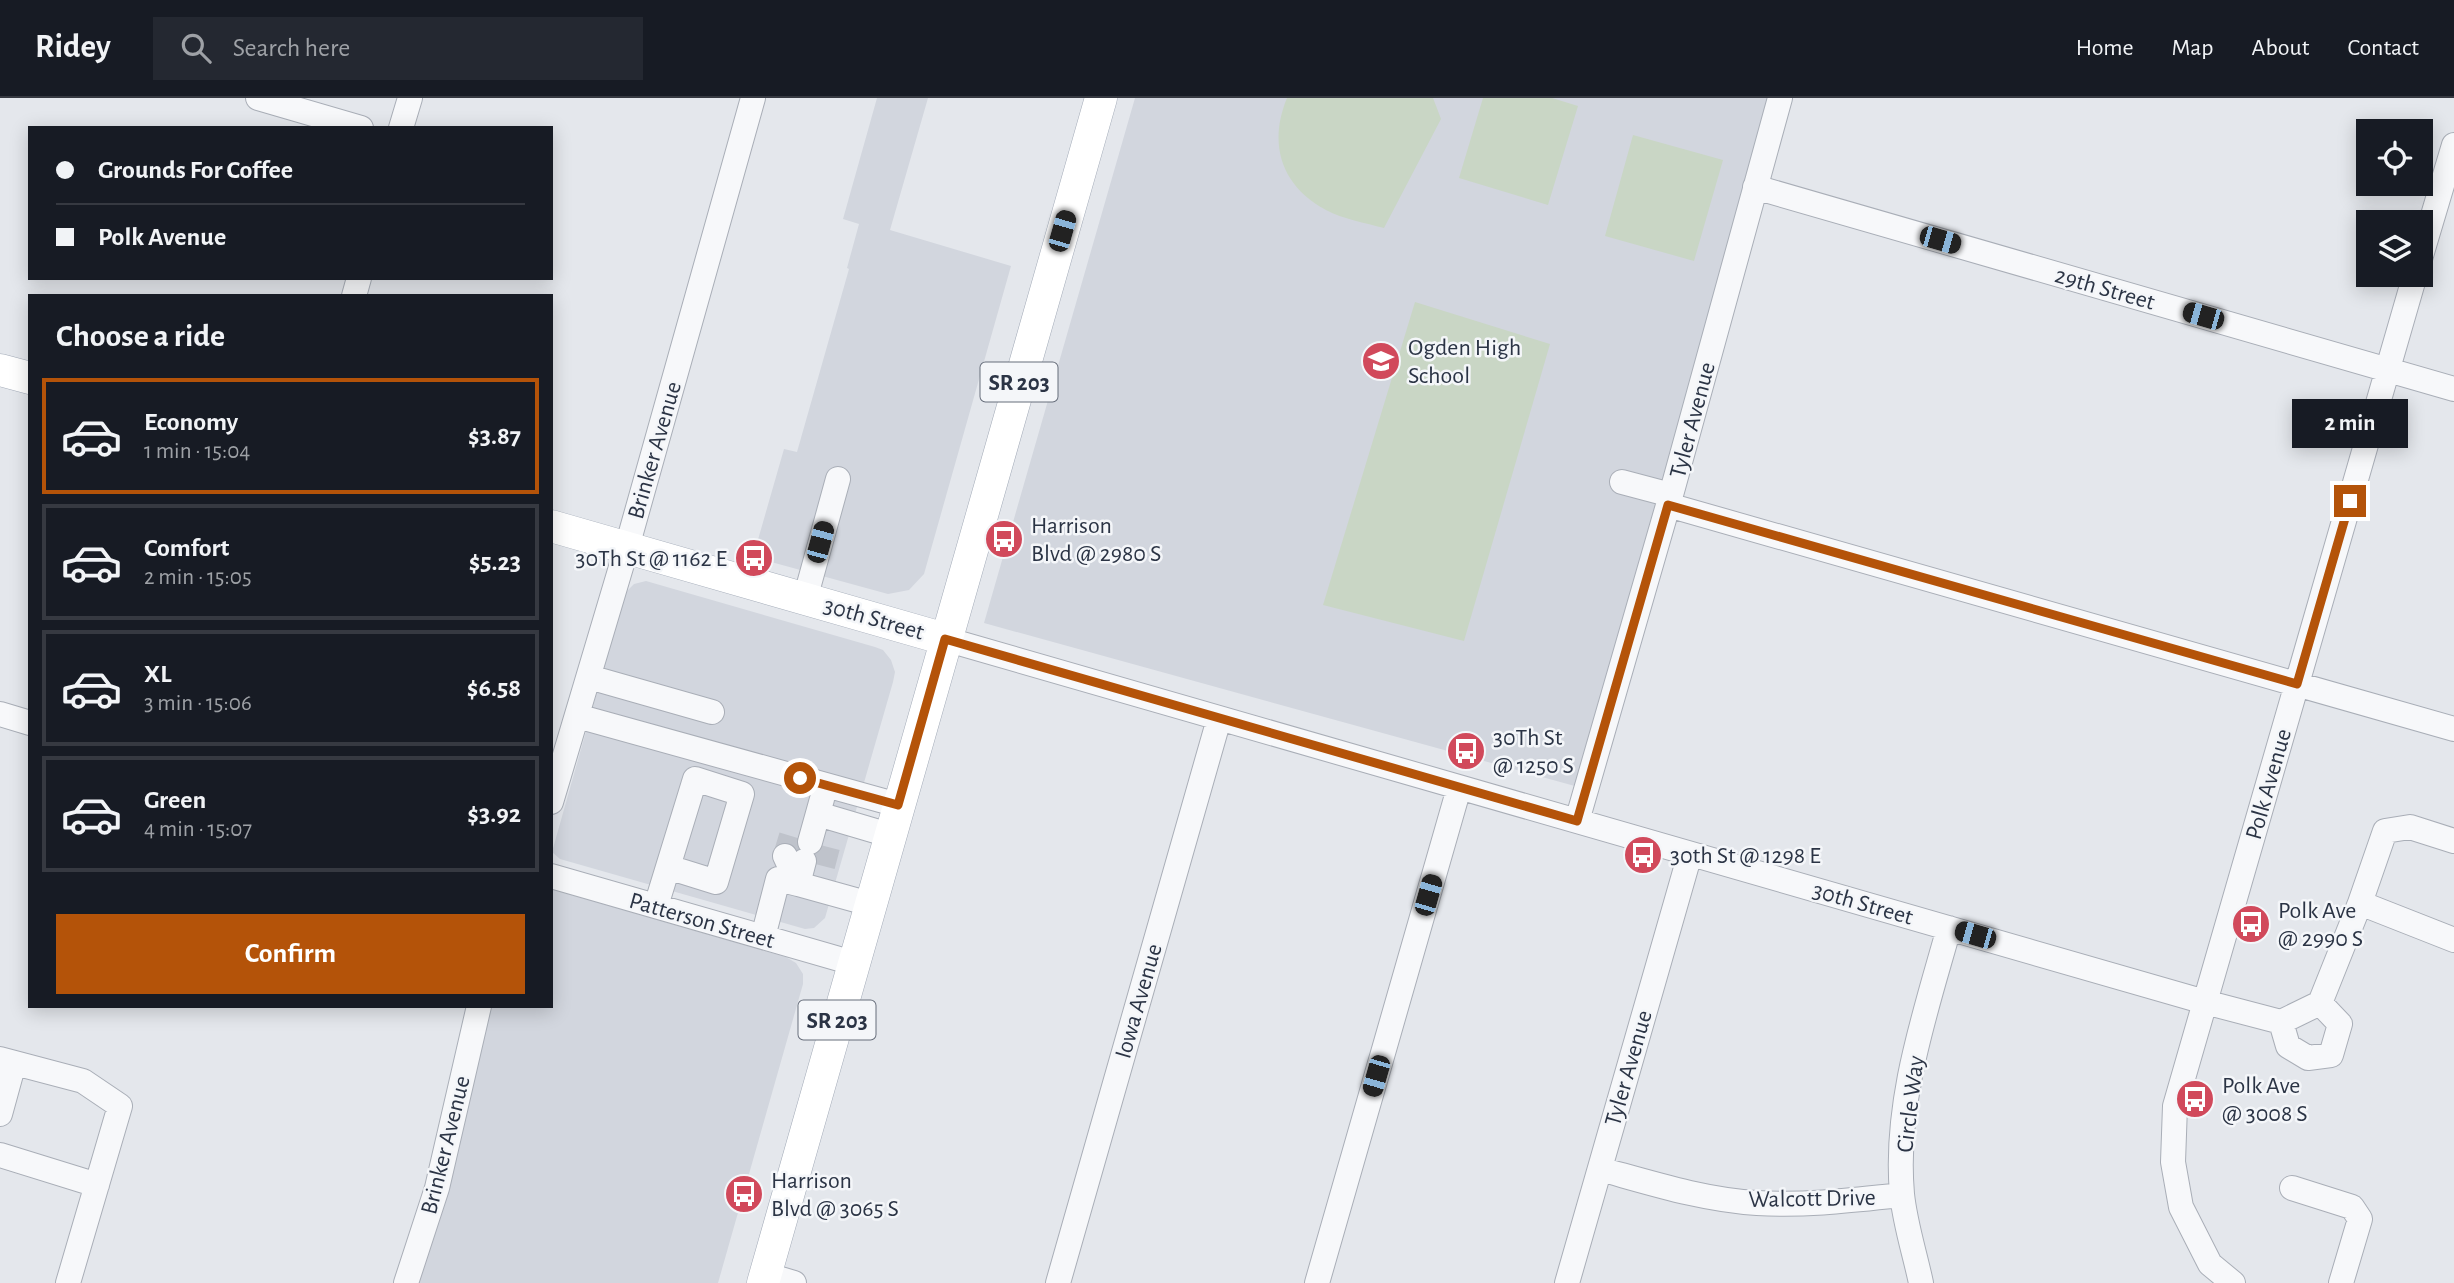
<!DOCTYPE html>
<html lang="en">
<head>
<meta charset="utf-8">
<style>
	:root { --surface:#171b24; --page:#242831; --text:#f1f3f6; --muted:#9ea1a6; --line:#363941; --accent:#b45309 }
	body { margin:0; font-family:"Alegreya Sans",sans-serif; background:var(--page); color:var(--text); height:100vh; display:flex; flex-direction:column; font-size:26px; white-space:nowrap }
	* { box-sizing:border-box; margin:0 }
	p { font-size:23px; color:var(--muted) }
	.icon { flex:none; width:38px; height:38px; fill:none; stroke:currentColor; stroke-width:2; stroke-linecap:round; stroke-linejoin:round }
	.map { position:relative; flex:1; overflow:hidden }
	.sheet { position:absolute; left:28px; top:196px; width:525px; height:714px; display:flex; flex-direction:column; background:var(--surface); border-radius:0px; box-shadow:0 4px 18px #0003 }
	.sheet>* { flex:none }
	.guide { position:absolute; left:28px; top:28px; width:525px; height:154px; border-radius:0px; box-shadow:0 4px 18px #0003; display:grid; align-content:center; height:154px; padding:0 28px; background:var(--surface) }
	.controls { position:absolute; left:2356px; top:21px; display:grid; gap:14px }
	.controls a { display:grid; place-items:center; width:77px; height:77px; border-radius:0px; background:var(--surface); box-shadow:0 4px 18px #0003; font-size:35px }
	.end { position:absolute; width:32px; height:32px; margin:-16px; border:9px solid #b45309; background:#fff; box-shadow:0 0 0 4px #fff }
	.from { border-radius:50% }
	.bubble { position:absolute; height:49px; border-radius:0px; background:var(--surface); box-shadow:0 4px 18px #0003; font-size:23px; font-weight:700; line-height:49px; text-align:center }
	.car { position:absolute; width:21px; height:42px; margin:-21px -10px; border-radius:9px; box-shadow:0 0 5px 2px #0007; background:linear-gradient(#222 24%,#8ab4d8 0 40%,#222 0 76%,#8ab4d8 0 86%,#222 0) }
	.guide b { display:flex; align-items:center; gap:24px; height:66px; font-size:26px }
	.guide b+b { border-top:2px solid var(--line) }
	.guide i { width:18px; height:18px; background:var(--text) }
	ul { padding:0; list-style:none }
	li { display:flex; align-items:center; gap:21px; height:116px; margin:0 14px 10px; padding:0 14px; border:4px solid var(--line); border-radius:0px }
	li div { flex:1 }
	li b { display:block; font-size:26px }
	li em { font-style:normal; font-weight:700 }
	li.selected { border-color:var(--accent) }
	li>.icon { width:63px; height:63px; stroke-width:1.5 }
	h2 { padding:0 28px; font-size:32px; line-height:84px }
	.button { display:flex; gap:14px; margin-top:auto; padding:14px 28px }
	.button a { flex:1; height:80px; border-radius:0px; background:var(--accent); color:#fff; font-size:28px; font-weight:700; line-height:80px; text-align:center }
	header { display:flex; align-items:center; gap:42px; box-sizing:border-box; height:98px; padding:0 35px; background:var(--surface); border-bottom:2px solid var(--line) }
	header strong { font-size:33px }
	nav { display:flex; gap:38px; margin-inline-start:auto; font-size:24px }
	.search { width:490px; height:63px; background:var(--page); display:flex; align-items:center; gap:18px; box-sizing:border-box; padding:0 24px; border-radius:0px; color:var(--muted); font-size:26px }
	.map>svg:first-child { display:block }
	.built { fill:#d2d6de }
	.park { fill:#c9d6c5 }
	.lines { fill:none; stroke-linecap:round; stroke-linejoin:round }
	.minor-tunnel { stroke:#bfc3cb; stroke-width:24; stroke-dasharray:24 12; stroke-linecap:butt }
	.minor-casing { stroke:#a9aeb7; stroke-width:26 }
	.major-casing { stroke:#a3abb8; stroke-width:33 }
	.minor { stroke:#f7f8fa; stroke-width:24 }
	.major { stroke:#fff; stroke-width:32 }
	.route { stroke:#b45309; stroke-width:9 }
	.labels { text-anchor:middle; stroke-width:5; stroke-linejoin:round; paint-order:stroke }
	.shield { fill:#f4f6f9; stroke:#676e7b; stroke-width:2 }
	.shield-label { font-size:23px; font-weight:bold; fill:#2b3445 }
	.street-label { font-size:24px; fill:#2b3445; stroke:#f4f6f9 }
	.poi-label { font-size:24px; fill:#2b3445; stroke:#f4f6f9; text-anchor:start }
</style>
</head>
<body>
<header>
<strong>Ridey</strong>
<div class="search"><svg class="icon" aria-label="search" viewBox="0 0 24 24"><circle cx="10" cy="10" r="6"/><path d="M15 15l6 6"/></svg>Search here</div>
<nav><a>Home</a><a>Map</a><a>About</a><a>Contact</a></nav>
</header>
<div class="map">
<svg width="2454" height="1185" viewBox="0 0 2454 1185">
	<rect width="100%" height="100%" fill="#e4e7ec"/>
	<path class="built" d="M877 0H928L890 132 1011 168 924 476 909 492 888 496 753 459 784 351 797 354 849 171 847 170 859 126 843 121Z
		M1135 0H1776L1582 690 984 525Z
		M646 483 875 549 883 552 891 562 895 574 893 584 825 820 814 830 805 831 560 761 552 754 625 495 634 486Z
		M551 791 786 859 796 865 803 876V886L718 1185H415L486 908H551Z"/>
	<path class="park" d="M1287 0H1433L1441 21 1384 130C1365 125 1343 121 1326 112 1281 88 1268 46 1287 0Z
		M1483 0H1552L1578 8 1548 107 1459 80Z
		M1633 37 1723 62 1694 163 1605 138Z
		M1415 204 1550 246 1464 543 1323 507Z"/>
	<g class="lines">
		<path class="minor-tunnel" d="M785 758 791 738
			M823 768 828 749"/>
		<defs>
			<path id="minor" d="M258 0 361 30
				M401 30 410 0
				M1755 89 2454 291
				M2420 161 2454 47
				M354 198 359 180
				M1622 384 1671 397
				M1668 407 2454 631
				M805 501 838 381
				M945 541 2205 904 2281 924 2320 905 2360 805 2454 842
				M589 579 712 614
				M0 616 30 625
				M577 618 898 707
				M551 704 627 449 753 0
				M818 716 889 737
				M1577 723 1671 397 1780 0
				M810 744 822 701
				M785 758 798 786
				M804 763 798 786 870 806
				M551 778 853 865
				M2360 805 2385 733 2410 729 2454 743
				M656 808 695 681 742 696 716 784 668 769
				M763 839 778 781 798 786
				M2281 924 2288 948 2308 960 2331 957 2340 926 2320 905
				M0 961 83 983 120 1008 68 1185
				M0 1016 14 965
				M0 1057 97 1087
				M1600 1071C1651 1085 1704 1102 1757 1105 1805 1108 1854 1102 1902 1097
				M2292 1090 2352 1109 2360 1121 2341 1185
				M764 1176 794 1185
				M406 1185 437 1090 479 908
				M1058 1185 1219 621
				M1317 1185 1459 690
				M1567 1185 1690 756
				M1921 1185C1915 1156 1905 1126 1902 1096 1894 1005 1925 916 1949 830
				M2233 1185 2210 1166 2181 1109 2173 1064 2175 1008 2415 177"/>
			<path id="major" d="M0 272 30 280
				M551 428 945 541
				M763 1185 1101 0"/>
		</defs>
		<use href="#minor" class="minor-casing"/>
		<use href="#major" class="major-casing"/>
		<use href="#minor" class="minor"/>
		<use href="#major" class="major"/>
	</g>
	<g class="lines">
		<path class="route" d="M800 680 898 707 945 541 1577 723 1668 407 2297 586 2350 403"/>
	</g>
	<defs>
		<symbol id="school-disc" viewBox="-11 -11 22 22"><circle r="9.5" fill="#d1495b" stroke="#f4f6f9"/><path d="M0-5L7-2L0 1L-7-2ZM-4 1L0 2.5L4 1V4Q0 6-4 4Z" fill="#fff"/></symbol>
		<symbol id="bus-disc" viewBox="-11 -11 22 22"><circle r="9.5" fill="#d1495b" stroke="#f4f6f9"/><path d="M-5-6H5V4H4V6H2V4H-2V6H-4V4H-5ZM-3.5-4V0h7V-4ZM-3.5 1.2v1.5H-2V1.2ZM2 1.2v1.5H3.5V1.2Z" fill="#fff"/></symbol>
	</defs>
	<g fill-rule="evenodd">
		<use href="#school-disc" x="1359" y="241" width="44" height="44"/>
		<use href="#bus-disc" x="982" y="419" width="44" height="44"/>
		<use href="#bus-disc" x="732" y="438" width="44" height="44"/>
		<use href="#bus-disc" x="1444" y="631" width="44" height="44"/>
		<use href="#bus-disc" x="1621" y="735" width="44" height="44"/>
		<use href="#bus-disc" x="2229" y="804" width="44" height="44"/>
		<use href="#bus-disc" x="2173" y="979" width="44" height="44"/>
		<use href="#bus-disc" x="722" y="1074" width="44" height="44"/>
	</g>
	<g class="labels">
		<g class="shield">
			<rect x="980.5" y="264.5" width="77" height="39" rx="5"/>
			<rect x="798.5" y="902.5" width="77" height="39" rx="5"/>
		</g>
		<g class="shield-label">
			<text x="1019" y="292">SR 203</text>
			<text x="837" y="930">SR 203</text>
		</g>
		<g class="street-label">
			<text transform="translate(2105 190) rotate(16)" y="8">29th Street</text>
			<text transform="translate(1692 322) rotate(-75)" y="8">Tyler Avenue</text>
			<text transform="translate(654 352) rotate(-74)" y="8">Brinker Avenue</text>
			<text transform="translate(874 520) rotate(16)" y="8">30th Street</text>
			<text transform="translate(2268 686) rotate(-74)" y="8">Polk Avenue</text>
			<text transform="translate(1863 805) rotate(16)" y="8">30th Street</text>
			<text transform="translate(702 822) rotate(16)" y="8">Patterson Street</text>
			<text transform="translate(1138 903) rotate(-74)" y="8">Iowa Avenue</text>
			<text transform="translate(1628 970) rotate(-74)" y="8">Tyler Avenue</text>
			<text transform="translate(1910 1006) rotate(-83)" y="8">Circle Way</text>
			<text transform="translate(445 1047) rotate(-76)" y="8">Brinker Avenue</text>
			<text transform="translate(1812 1100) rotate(-1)" y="8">Walcott Drive</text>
		</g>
		<g class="poi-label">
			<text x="1408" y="257">Ogden High<tspan x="1408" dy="28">School</tspan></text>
			<text x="1031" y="435">Harrison<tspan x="1031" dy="28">Blvd @ 2980 S</tspan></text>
			<text x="727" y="468" text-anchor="end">30Th St @ 1162 E</text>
			<text x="1493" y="647">30Th St<tspan x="1493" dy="28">@ 1250 S</tspan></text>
			<text x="1670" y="765">30th St @ 1298 E</text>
			<text x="2278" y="820">Polk Ave<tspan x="2278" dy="28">@ 2990 S</tspan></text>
			<text x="2222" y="995">Polk Ave<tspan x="2222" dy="28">@ 3008 S</tspan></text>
			<text x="771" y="1090">Harrison<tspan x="771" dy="28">Blvd @ 3065 S</tspan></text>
		</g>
	</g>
</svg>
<div class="controls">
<a><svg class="icon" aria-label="locate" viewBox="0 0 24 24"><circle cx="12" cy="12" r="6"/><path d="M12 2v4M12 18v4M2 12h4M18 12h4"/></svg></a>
<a><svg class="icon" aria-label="layers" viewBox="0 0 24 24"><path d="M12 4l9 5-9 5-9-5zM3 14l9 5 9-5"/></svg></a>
</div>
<i class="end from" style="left:800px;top:680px"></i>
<i class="end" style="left:2350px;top:403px"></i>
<div class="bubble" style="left:2292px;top:301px;width:116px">2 min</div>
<i class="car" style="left:1062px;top:133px;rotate:16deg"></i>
<i class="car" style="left:1940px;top:142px;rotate:106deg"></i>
<i class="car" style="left:2203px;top:218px;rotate:286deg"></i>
<i class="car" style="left:820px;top:444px;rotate:15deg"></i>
<i class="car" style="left:1428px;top:797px;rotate:16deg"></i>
<i class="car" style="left:1975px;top:837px;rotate:286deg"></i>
<i class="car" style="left:1376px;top:978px;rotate:196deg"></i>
<div class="guide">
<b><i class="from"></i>Grounds For Coffee</b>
<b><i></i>Polk Avenue</b>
</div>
<section class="sheet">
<h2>Choose a ride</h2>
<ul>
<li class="selected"><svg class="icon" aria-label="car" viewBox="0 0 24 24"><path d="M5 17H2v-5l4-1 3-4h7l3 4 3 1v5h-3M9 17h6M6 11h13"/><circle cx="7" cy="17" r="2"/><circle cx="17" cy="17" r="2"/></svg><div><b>Economy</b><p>1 min · 15:04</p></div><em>$3.87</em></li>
<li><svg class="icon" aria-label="car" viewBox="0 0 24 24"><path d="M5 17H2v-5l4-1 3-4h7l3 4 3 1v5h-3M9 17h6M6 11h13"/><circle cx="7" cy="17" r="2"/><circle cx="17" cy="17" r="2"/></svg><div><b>Comfort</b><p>2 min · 15:05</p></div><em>$5.23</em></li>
<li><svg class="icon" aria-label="car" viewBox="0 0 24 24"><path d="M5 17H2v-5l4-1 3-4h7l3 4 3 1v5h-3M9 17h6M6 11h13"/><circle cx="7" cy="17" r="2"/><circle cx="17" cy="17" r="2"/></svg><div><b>XL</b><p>3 min · 15:06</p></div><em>$6.58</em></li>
<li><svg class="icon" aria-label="car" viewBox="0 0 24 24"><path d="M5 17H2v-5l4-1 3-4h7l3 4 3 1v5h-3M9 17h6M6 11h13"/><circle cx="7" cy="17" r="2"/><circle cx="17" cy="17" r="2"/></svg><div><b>Green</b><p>4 min · 15:07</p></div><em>$3.92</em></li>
</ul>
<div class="button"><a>Confirm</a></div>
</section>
</div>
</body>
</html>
